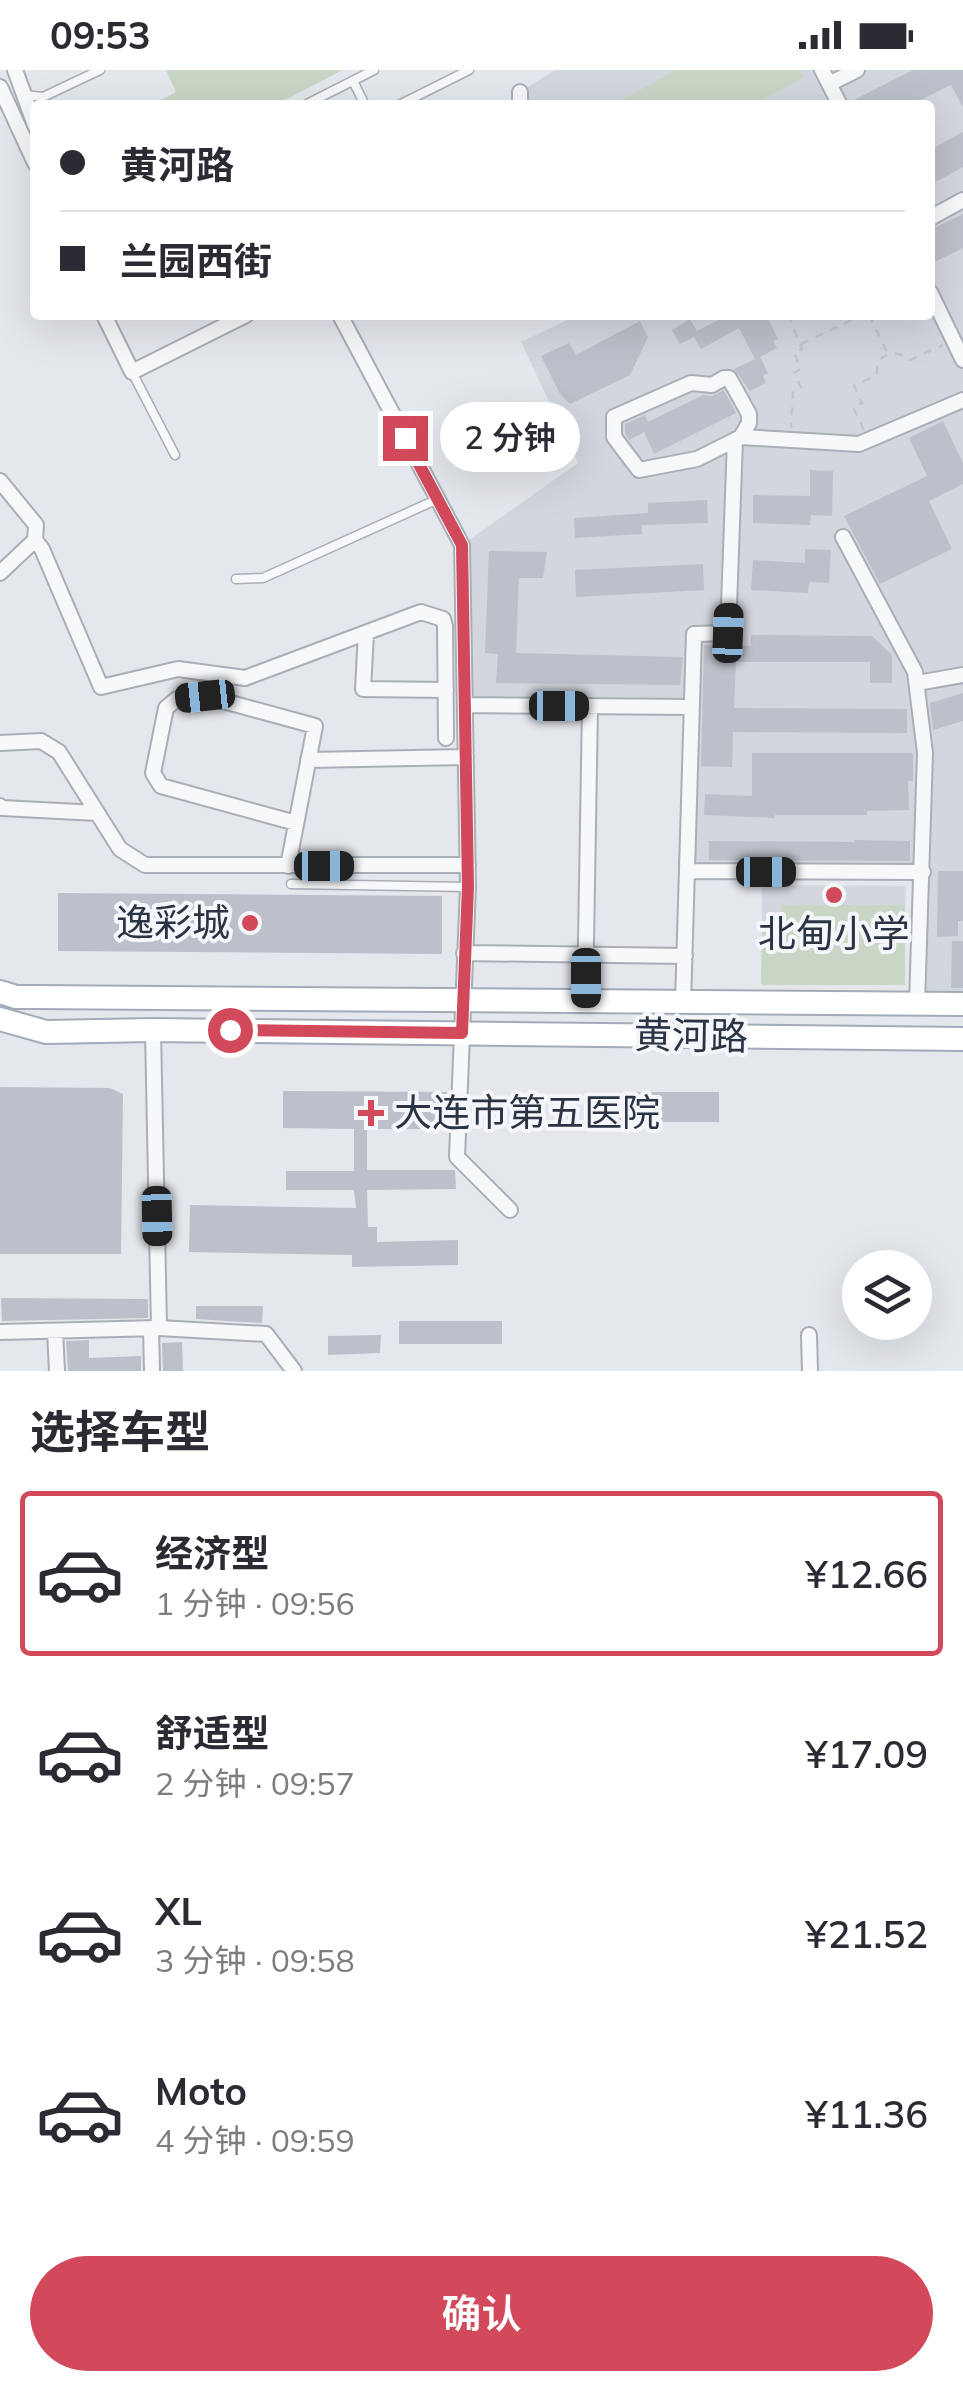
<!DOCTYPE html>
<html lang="zh">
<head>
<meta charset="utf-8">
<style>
	:root { --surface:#fff; --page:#f7f7f7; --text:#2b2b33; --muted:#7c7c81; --line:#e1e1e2; --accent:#d1495b }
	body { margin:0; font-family:Mulish,"Noto Sans SC",sans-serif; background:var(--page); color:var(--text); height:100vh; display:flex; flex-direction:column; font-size:38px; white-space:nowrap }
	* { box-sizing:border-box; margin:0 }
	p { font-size:32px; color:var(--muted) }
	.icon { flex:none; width:55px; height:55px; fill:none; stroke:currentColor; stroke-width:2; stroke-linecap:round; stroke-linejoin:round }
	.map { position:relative; height:1301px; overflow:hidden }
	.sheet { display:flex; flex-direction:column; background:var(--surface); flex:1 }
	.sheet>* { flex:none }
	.top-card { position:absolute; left:30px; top:30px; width:905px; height:220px; border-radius:10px; box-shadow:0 10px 40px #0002; display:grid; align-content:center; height:220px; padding:0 30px; background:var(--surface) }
	.buttons { position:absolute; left:842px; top:1180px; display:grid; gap:20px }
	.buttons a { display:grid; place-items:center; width:90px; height:90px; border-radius:50%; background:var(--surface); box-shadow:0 10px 40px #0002; font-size:50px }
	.end { position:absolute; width:45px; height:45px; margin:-22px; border:12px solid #d1495b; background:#fff; box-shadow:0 0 0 5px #fff }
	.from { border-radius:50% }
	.bubble { position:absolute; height:70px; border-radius:35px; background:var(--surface); box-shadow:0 10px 40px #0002; font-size:32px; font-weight:600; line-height:70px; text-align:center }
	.car { position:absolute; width:30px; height:60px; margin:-30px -15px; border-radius:12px; box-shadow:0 0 8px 2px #0007; background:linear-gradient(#222 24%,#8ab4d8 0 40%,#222 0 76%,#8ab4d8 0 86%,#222 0) }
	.top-card b { display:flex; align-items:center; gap:35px; height:95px; font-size:38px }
	.top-card b+b { border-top:2px solid var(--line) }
	.top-card i { width:25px; height:25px; background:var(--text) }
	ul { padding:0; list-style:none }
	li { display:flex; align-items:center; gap:30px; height:165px; margin:0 20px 15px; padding:0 10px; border:5px solid transparent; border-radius:10px }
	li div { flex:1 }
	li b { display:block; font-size:38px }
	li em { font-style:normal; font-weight:600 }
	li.current { border-color:var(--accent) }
	li>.icon { width:90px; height:90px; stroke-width:1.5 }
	h2 { padding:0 30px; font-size:45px; line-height:120px }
	.button { display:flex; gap:20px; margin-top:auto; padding:20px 30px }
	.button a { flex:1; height:115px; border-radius:60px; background:var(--accent); color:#fff; font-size:40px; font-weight:600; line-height:115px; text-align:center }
	.status { display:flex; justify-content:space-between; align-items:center; height:70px; padding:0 50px; background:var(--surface); direction:ltr }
	.status svg { height:28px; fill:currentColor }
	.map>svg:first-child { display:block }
	.built { fill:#d2d6de }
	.green { fill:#c9d6c5 }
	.building { fill:#bbc0ca }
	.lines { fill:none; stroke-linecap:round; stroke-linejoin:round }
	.lane-casing { stroke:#a9aeb7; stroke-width:11 }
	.street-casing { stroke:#a9aeb7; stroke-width:18 }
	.primary-casing { stroke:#a3abb8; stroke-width:26 }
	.path { stroke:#c2c5cb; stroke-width:2.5; stroke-dasharray:8 8; stroke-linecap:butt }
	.lane { stroke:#f7f8fa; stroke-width:8 }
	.street { stroke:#f7f8fa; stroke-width:14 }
	.primary { stroke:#fff; stroke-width:22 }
	.route { stroke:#d1495b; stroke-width:12 }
	.poi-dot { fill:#d1495b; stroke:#f4f6f9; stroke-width:4 }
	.labels { text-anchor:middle; stroke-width:8; stroke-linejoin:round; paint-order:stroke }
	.poi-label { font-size:38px; fill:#2b3445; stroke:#f4f6f9; text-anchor:end }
	.street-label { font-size:38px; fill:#2b3445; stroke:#f4f6f9 }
</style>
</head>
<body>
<div class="status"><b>09:53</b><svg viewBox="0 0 49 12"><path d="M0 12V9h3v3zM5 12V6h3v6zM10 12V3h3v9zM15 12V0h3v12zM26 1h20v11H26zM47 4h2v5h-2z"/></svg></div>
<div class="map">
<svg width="963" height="1301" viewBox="0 0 963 1301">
	<rect width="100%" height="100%" fill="#e4e7ec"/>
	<path class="built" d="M555 0H963V934H917L922 802 687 801 691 637 465 635 462 475 578 393 521 272 578 245H930V35H526L520 22Z
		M762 815 906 816 905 835H781L780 851H762Z"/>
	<path class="green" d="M166 0H343L275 35H152L176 22Z
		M676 0H800L804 7 753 35H613Z
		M781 835H905V915H761L762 851H780Z"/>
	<path class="building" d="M913 0H963V37L951 15 911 35H850V32Z
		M963 62V97L930 115V80Z
		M963 144V178L934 192 930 185V160Z
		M728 245H766L778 269 773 271 777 278 760 287 768 303 763 306 766 313 750 321 734 299 755 289 739 258 701 279 694 267 680 274 672 260 690 249 697 261Z
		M640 251 648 267 630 305 570 334 560 324 541 286 569 273 576 285Z
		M724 320 736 343 654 384 644 362 629 370 625 363V354L645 345 648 352 703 325 712 326Z
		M943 351 963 393V414L929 431 952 479 880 514 844 446 927 406 909 368Z
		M810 400 833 401 832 446 811 445 810 455 753 453V425L810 426Z
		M707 430 708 453 642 455V464L575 468 574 448 648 443V433Z
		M805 479 831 480 829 513 809 512 808 523 751 520 753 490 805 493Z
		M489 481 547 482 543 508H519L516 583 683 587 680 615 496 613 498 584 485 583Z
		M703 494 704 520 576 527 575 500Z
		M751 565 872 566 892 585V613H870V592H736L734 638 907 639V663L733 662 732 697 701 696 704 575 751 576Z
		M963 623V651L933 660 930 633Z
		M752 683H913V711H908L909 740 867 741V745H775V748L704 745 705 724 752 726Z
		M854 770 910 771V791L709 790V771L854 772Z
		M938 801H963V851H958V866L937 867Z
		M58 823 442 826V884L58 881Z
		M952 871H963V918H951Z
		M0 1017 110 1018 123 1024 121 1184H0Z
		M283 1021 447 1022V1059H367V1100H455L456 1119 367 1120 368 1157H377V1172L458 1170V1195L352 1197V1185L189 1182 190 1135 356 1138 354 1120H286V1101H354V1059L283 1058Z
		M592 1022H719V1052H592Z
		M1 1228 148 1229V1248L2 1251Z
		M196 1236H263L262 1253 196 1249Z
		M399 1251H502V1274H399Z
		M381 1265 380 1283 328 1285V1266Z
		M89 1270V1288L141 1286V1301H68L66 1271Z
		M182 1272 183 1301H163L162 1273Z"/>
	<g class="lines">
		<defs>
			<path id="lane" d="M353 11 365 35
				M24 25 43 27 100 0
				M305 35 374 0
				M399 35 469 0
				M132 302 175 385
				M236 509 263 508 438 429
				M291 814 468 817"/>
			<path id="street" d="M15 0 35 55
				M822 0 840 35
				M829 14 857 0
				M0 17 35 93
				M520 22V35
				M930 148 963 130
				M930 222 963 290
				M104 245 132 302 246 245
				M340 245 462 475 468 817 457 1087 510 1140
				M741 367 749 353V344L729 308H724L712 315 691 313 614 347V367L639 400 697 389 741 367 859 374 963 330
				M0 411 36 455 35 470 42 479 101 617 178 599 245 608 421 542 443 549 445 556 446 668
				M843 467 915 602 925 683 917 934
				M0 503 35 470
				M366 563 363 619 446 620
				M917 613 963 605
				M465 635 692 637
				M0 673 41 671 59 682 120 779 145 795H468
				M308 690 466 687
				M0 736 2 738 97 743
				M288 796C297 749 306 703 315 656L205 626 177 629 166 638 153 703 161 716 296 753
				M687 801 923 802
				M464 883 685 886
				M585 931 590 636
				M683 933 694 564 728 563 735 370
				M153 960 159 1258
				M151 1258 152 1301
				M55 1261 57 1301
				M0 1262 159 1258 266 1264 294 1301
				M809 1265 810 1301"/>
			<path id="primary" d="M0 922 16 927H33L963 934
				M0 949 46 962 153 960 963 969"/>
		</defs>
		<use href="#lane" class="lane-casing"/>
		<use href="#street" class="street-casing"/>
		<use href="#primary" class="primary-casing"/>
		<path class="path" d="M788 245 802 279 794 283 801 299 794 303 801 317 793 321 791 358
			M869 245 888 284
			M801 274 862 245
			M864 360 853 337 862 333 854 316 877 305C874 284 896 277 910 290L943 275"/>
		<use href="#lane" class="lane"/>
		<use href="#street" class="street"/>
		<use href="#primary" class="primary"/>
	</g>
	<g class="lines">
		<path class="route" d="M230 960 462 963 468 817 462 475 405 368"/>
	</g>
	<g class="poi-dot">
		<circle cx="834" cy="825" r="10"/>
		<circle cx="250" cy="853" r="10"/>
		<path d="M366 1028h10v10h10v10h-10v10h-10v-10h-10v-10h10z"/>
	</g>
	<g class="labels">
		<g class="poi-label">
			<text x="230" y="866">逸彩城</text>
			<text x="834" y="877" text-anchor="middle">北甸小学</text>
			<text x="394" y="1056" text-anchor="start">大连市第五医院</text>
		</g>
		<g class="street-label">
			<text transform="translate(691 966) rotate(1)" y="13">黄河路</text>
		</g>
	</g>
</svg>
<div class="buttons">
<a><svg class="icon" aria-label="layers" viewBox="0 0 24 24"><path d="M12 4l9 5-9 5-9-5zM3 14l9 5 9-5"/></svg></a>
</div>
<i class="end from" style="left:230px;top:960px"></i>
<i class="end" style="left:405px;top:368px"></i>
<div class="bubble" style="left:440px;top:332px;width:140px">2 分钟</div>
<i class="car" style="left:728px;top:563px;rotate:2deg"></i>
<i class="car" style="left:205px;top:626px;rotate:264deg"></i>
<i class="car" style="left:559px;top:636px;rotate:90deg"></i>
<i class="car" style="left:324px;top:796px;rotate:90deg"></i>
<i class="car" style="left:766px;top:802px;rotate:90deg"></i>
<i class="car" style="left:586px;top:908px;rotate:180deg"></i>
<i class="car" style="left:157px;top:1146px;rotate:179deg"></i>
<div class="top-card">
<b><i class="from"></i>黄河路</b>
<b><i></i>兰园西街</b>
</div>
</div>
<section class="sheet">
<h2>选择车型</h2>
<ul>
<li class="current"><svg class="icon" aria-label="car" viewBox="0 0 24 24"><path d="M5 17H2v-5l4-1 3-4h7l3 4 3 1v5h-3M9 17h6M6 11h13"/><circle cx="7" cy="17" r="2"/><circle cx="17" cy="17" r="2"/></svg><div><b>经济型</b><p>1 分钟 · 09:56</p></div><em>¥12.66</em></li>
<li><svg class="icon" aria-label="car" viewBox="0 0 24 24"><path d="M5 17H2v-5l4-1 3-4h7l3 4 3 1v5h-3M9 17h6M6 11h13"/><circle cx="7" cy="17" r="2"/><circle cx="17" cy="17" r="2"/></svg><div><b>舒适型</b><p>2 分钟 · 09:57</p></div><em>¥17.09</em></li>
<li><svg class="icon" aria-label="car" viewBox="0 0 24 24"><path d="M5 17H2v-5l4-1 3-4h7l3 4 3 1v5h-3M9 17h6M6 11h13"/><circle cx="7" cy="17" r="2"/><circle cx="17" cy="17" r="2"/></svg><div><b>XL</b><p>3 分钟 · 09:58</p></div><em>¥21.52</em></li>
<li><svg class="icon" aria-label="car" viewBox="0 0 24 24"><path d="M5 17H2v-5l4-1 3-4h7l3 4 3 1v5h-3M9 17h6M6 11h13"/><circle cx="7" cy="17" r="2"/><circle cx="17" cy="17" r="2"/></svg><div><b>Moto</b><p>4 分钟 · 09:59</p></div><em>¥11.36</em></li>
</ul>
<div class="button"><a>确认</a></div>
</section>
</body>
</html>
